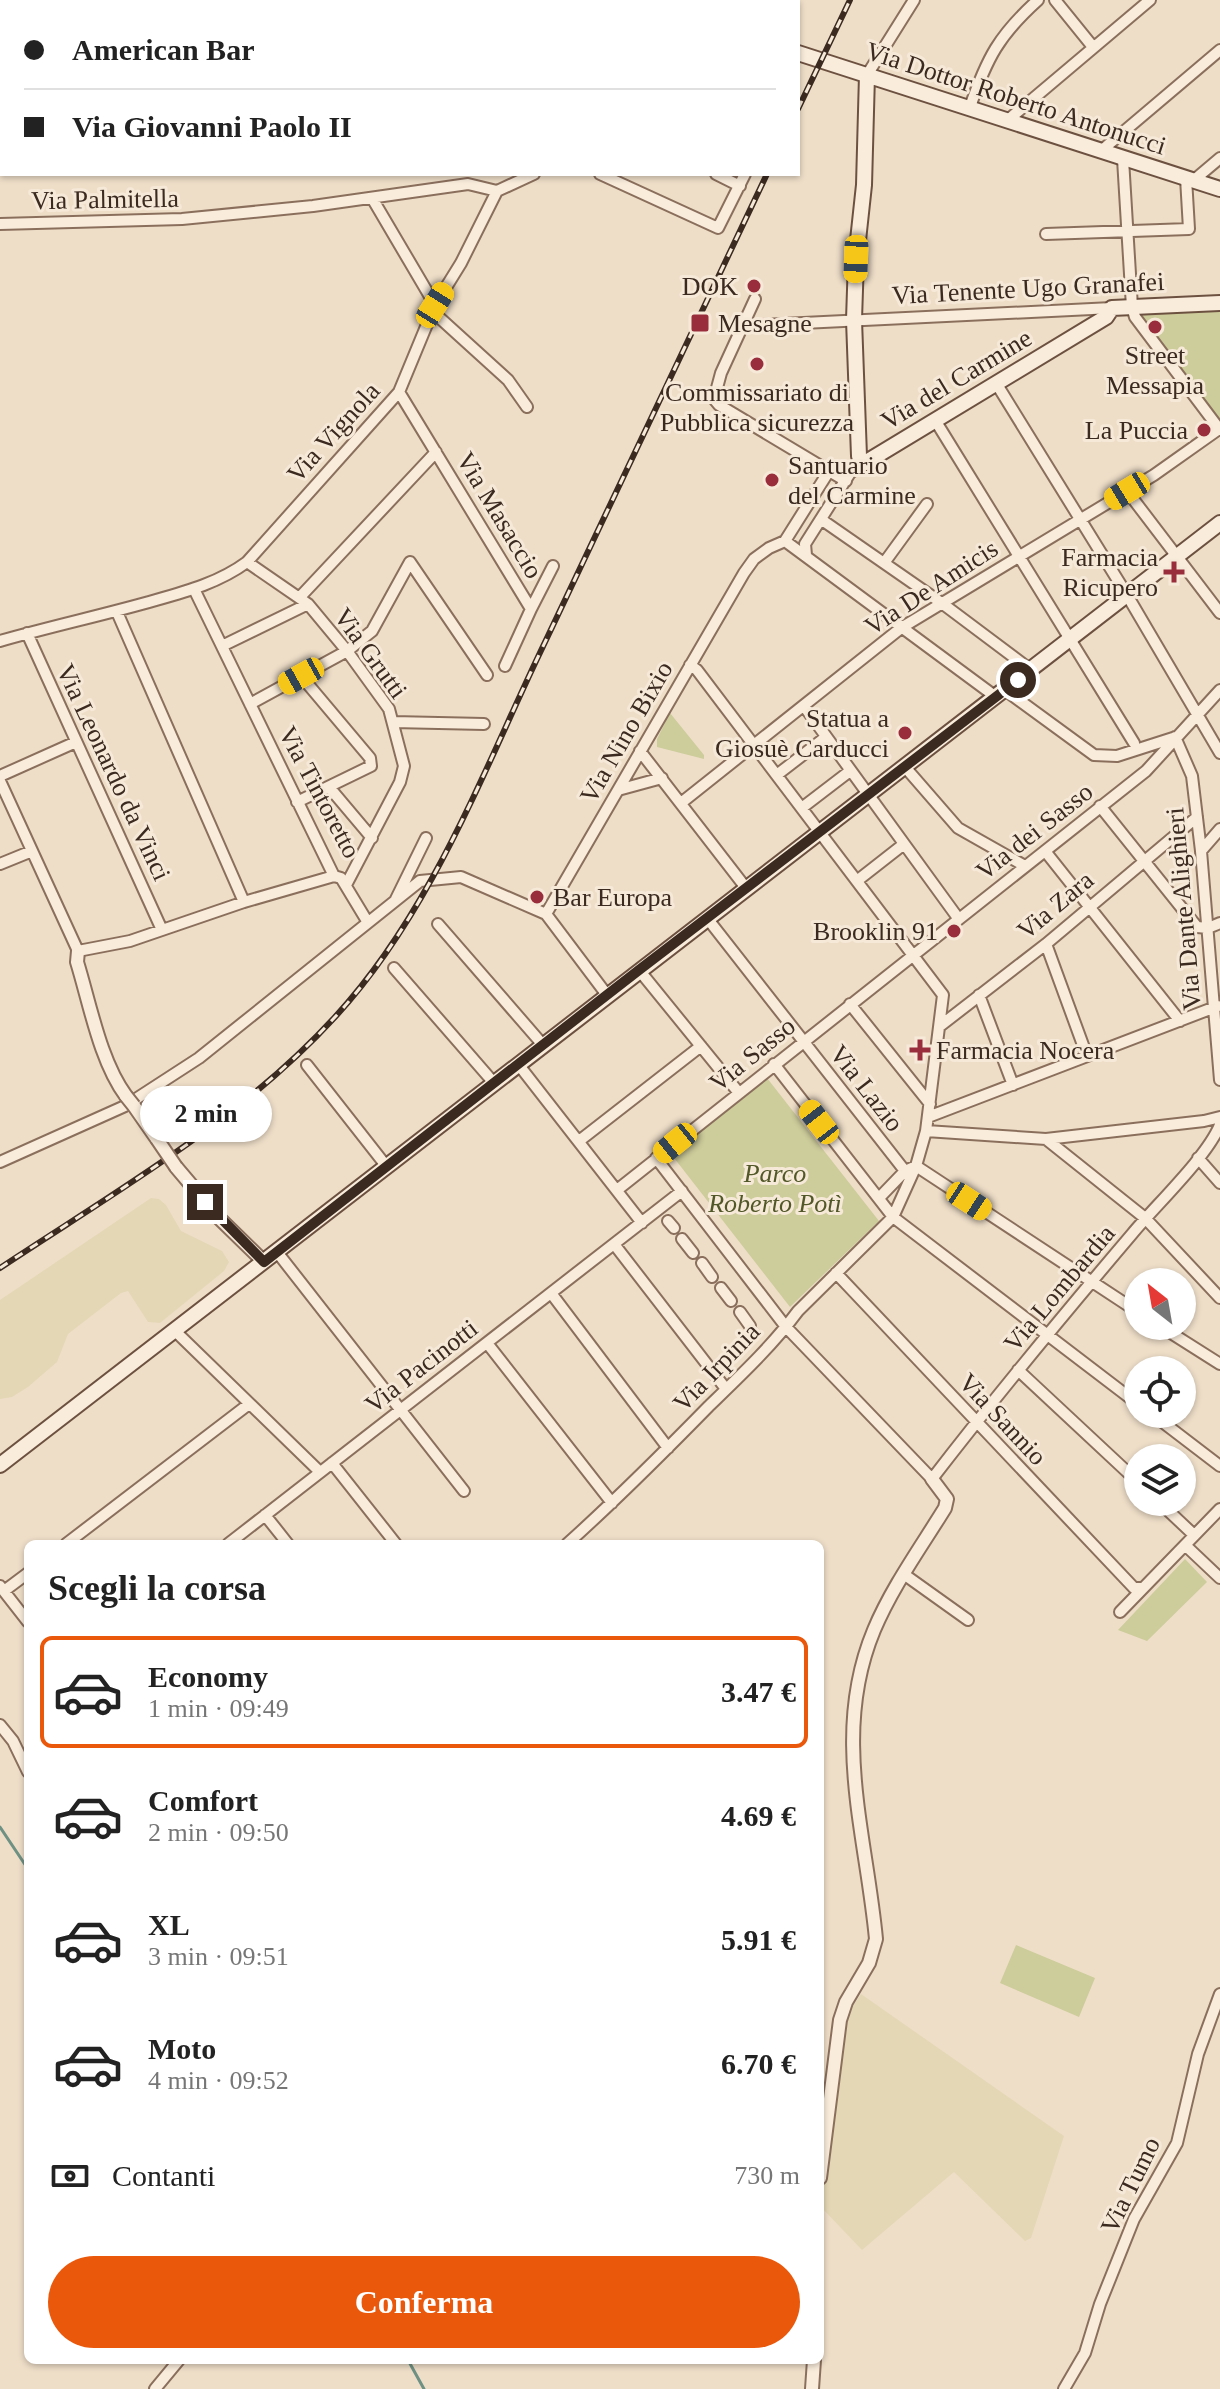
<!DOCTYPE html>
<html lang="it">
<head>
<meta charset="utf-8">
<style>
	:root { --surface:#fff; --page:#f6f6f6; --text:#222; --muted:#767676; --line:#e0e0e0; --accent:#ea580c }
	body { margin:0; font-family:"Times New Roman",serif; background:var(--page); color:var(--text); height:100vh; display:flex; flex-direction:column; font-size:30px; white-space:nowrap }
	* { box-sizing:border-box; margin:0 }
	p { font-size:26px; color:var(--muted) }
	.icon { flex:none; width:44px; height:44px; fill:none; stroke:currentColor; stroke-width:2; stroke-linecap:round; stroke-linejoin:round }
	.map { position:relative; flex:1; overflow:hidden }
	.sheet { position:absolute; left:24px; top:1540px; width:800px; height:824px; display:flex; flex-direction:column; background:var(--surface); border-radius:12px; box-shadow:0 2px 6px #0004 }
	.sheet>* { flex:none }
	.banner { position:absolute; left:0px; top:0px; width:800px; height:176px; box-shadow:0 2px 6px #0004; display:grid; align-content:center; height:176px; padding:0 24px; background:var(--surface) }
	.needle { width:52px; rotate:329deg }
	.controls { position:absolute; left:1124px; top:1268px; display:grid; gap:16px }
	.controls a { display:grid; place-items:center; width:72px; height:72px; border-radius:50%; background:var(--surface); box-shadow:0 2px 6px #0004; font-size:40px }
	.end { position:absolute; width:36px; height:36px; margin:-18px; border:10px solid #3b2a20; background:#fff; box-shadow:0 0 0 4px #fff }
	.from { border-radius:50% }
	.bubble { position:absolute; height:56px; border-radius:28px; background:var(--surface); box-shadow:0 2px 6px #0004; font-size:26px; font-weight:600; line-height:56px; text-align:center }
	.car { position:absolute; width:24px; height:48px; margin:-24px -12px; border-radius:10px; box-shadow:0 0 6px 2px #0007; background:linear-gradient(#f5c518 24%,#345 0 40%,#f5c518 0 76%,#345 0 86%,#f5c518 0) }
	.banner b { display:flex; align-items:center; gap:28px; height:76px; font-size:30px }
	.banner b+b { border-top:2px solid var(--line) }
	.banner i { width:20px; height:20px; background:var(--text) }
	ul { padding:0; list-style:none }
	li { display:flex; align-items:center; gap:24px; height:112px; margin:0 16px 12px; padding:0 8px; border:4px solid transparent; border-radius:12px }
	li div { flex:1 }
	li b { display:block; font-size:30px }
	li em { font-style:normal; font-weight:600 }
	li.active { border-color:var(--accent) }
	li>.icon { width:72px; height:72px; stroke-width:1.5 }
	h2 { padding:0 24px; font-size:36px; line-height:96px }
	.pay { display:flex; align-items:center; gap:20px; height:88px; padding:0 24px; font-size:30px }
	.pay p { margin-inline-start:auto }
	.action { display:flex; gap:16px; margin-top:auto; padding:16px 24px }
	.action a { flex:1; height:92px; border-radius:48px; background:var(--accent); color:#fff; font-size:32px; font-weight:600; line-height:92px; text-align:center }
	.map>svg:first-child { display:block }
	.farmland { fill:#e4d7b5 }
	.green { fill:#cdcc9b }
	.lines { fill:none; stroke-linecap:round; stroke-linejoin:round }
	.stream { stroke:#6f9184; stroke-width:3 }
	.minor-tunnel { stroke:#cabaa6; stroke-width:10; stroke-dasharray:10 5; stroke-linecap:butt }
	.minor-casing { stroke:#8b6f5d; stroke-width:14 }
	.tertiary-casing { stroke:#8b6f5d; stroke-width:16 }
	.secondary-casing { stroke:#6d5140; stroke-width:18 }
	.minor { stroke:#f9ecdb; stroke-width:10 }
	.tertiary { stroke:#f9ecdb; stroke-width:12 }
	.secondary { stroke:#f9ecdb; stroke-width:14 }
	.rail-casing { stroke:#3b2a20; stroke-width:6 }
	.rail { stroke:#f6e9d8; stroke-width:3; stroke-dasharray:9; stroke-linecap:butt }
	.tertiary-bridge-casing { stroke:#8b6f5d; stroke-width:16; stroke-linecap:butt }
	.tertiary-bridge { stroke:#f9ecdb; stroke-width:12 }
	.route { stroke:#3b2a20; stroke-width:10 }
	.poi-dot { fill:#992d3b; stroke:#f6e9d8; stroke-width:3 }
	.labels { text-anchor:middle; stroke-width:6; stroke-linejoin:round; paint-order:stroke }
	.street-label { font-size:26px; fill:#3b2a20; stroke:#f6e9d8 }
	.poi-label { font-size:26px; fill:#3b2a20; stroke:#f6e9d8; text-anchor:end }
	.park-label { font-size:26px; font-style:italic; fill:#515727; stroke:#f6e9d8 }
</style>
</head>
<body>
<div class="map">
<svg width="1220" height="2389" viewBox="0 0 1220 2389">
	<rect width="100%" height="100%" fill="#eedec8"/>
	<path class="farmland" d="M151 1198 159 1199 166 1205 181 1231 222 1251 229 1262 224 1271 160 1323 148 1322 128 1291 121 1293 68 1334 57 1362 28 1387 12 1397 0 1399V1300Z
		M861 1994 1064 2136 1031 2238 1025 2241 954 2172 862 2250 820 2206 848 2014Z"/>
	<path class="green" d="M1220 309V422L1140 315 1142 312Z
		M670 713 704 755V759L657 747V739Z
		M767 1078 879 1221 790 1307 671 1154Z
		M1185 1559 1207 1582 1147 1641 1118 1630Z
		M1016 1945 1095 1978 1079 2017 1000 1983Z"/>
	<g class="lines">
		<path class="stream" d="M0 1827 28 1869
			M408 2360 424 2389"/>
		<path class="minor-tunnel" d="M750 1326 758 1336"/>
		<defs>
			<path id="minor" d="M1055 0 1093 47
				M694 2 696 0
				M867 75 914 0
				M970 107C987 58 999 35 1038 0
				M1009 119 1150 0
				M1102 150 1220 50
				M1123 159 1132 307 1135 317 1220 430
				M600 174 718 228 745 174
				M716 174 740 186
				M1194 180 1220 158
				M497 191 534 174
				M372 198 435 305
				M0 224 182 219 313 206 468 184 497 191
				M1046 234 1189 229 1186 178
				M755 299 721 373 714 399 719 405 829 471
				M432 311 508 380 527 407
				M743 326 1112 308
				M996 383 1127 595 1220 753
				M399 392 531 609 505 666
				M935 420 1134 743
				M1127 491 1220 613
				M822 520 943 604 1031 670
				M785 541 996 697
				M806 555 805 544 850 473 863 464
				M247 562 308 604 347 651 389 709 404 766 400 782 346 885
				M884 563 927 504
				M194 589 334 876 341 878 367 921
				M300 597 436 452
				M531 609 553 566
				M117 612 244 902
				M27 633 162 930
				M0 641C52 626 104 615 156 600 188 591 220 582 247 562L399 392 435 305 461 263 497 191
				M222 646 308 604
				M1005 690 1094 755 1117 756 1173 738
				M250 704 347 651 372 631 410 562 487 675
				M804 706 958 918
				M393 722 484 724
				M1175 737 1192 776 1201 851 1220 1080
				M640 751 746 888
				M905 767 958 828 1025 866
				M778 774 826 737
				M0 776 76 742
				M0 781 78 951 130 941 244 902 334 876
				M329 787 372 838
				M618 790 662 778
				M297 802 371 766 370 758 301 676
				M681 803 901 628 1154 475 1219 429
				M1100 806 1197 927 1208 928 1220 923
				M803 807 850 771
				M1045 851 1180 1021
				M1201 851 1220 829
				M0 864 32 851
				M858 880 904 844
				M396 899 426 838
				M546 914 744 573 754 559 769 548 785 541 829 471 846 481
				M707 918 905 1171
				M438 924 543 1045
				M1046 944 1087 1056
				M394 968 494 1083
				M639 970 739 1093
				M979 995 1013 1085
				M850 1004 930 1104
				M940 1026 1046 944 1197 817
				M518 1064 642 1223
				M774 1064 893 1217 1138 1404
				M307 1065 387 1167
				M928 1117 1218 1006
				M926 1131 1046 1139 1204 1121 1220 1117
				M1046 1139 1145 1218 1220 1298
				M579 1141 701 1046
				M656 1158 786 1327 932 1479C996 1396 1064 1314 1132 1234 1156 1205 1207 1157 1220 1125
				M1198 1158 1220 1183
				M0 1162 125 1106 199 1058 420 881 461 877 546 914 607 995
				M617 1190 1146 771 1220 690
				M879 1198 905 1171 916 1166 1138 1312
				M668 1221 674 1228
				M682 1239 693 1253
				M614 1244 726 1389
				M277 1252 464 1491
				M702 1263 712 1277
				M836 1273 1134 1588H1143
				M721 1288 731 1301
				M551 1293 668 1448
				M740 1312 750 1326
				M1160 1326 1220 1364
				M174 1330 320 1472
				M487 1343 612 1503
				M1018 1370 1138 1482
				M1152 1414 1220 1466
				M332 1463 396 1544
				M1159 1502 1194 1535
				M265 1515 288 1544
				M66 1544 249 1404
				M228 1544 682 1191
				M567 1544C616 1500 663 1453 709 1406 740 1376 772 1346 798 1311L893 1217 916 1166 926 1131 943 995 697 670 690 665
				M1185 1545 1220 1578
				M905 1575 968 1620
				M0 1586 28 1622
				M4 1591 28 1573
				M1120 1612 1220 1509
				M0 1725 13 1741 28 1772
				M155 2389 179 2360
				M1064 2389 1085 2353 1100 2304 1134 2219 1177 2143 1198 2054 1220 1994"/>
			<path id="tertiary" d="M719 0 720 2
				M78 951 77 962C90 1004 100 1061 126 1096
				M134 1106 157 1139
				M176 1167 220 1219 264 1262
				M820 2178 840 2020 846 2002 869 1963 876 1939C866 1833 831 1733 874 1630 892 1587 921 1547 945 1508L947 1499 932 1479
				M812 2389 814 2360"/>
			<path id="secondary" d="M651 0 656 2
				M798 53 1220 189
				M867 75 864 185 856 259 854 320 859 456 863 464 1106 317 1112 308 1220 303
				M0 1465 1220 523"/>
		</defs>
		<use href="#minor" class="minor-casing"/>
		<use href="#tertiary" class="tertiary-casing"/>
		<use href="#secondary" class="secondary-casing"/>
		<use href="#minor" class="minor"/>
		<use href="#tertiary" class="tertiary"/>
		<use href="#secondary" class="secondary"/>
		<defs>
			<path id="rail" d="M798 109 850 0
				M0 1268C116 1191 240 1121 335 1017 428 916 479 782 537 659 614 497 690 336 767 174"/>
		</defs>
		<use href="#rail" class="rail-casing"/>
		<use href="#rail" class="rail"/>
		<defs>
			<path id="tertiary-bridge" d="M126 1096 134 1106
				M157 1139 176 1167"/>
		</defs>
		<use href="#tertiary-bridge" class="tertiary-bridge-casing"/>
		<use href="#tertiary-bridge" class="tertiary-bridge"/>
	</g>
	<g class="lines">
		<path class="route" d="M205 1202 264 1262 639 970 1018 680"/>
	</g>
	<g class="poi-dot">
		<circle cx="754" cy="286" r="8"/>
		<rect x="690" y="313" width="20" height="20" rx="4"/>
		<circle cx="1155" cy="327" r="8"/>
		<circle cx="757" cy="364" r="8"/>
		<circle cx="1204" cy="430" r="8"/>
		<circle cx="772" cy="480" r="8"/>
		<path d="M1170 560h8v8h8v8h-8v8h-8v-8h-8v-8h8z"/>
		<circle cx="905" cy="733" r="8"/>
		<circle cx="537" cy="897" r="8"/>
		<circle cx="954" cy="931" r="8"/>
		<path d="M916 1038h8v8h8v8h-8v8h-8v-8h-8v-8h8z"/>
	</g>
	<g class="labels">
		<g class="street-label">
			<text transform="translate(1016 98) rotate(18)" y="9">Via Dottor Roberto Antonucci</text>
			<text transform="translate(105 199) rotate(-1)" y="9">Via Palmitella</text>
			<text transform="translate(1028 288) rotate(-3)" y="9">Via Tenente Ugo Granafei</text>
			<text transform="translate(956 379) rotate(-31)" y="9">Via del Carmine</text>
			<text transform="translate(333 432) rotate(-48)" y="9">Via Vignola</text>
			<text transform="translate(500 515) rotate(59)" y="9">Via Masaccio</text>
			<text transform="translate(931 587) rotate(-33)" y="9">Via De Amicis</text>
			<text transform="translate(371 653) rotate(54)" y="9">Via Grutti</text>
			<text transform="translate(626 732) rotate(-60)" y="9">Via Nino Bixio</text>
			<text transform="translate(114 772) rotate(65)" y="9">Via Leonardo da Vinci</text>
			<text transform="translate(320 792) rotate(62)" y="9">Via Tintoretto</text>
			<text transform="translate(1034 831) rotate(-38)" y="9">Via dei Sasso</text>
			<text transform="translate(1055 905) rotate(-40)" y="9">Via Zara</text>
			<text transform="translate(1183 909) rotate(-95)" y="9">Via Dante Alighieri</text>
			<text transform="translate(752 1054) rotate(-39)" y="9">Via Sasso</text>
			<text transform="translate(867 1088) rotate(52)" y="9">Via Lazio</text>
			<text transform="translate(1059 1288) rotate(-50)" y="9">Via Lombardia</text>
			<text transform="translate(421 1366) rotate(-38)" y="9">Via Pacinotti</text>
			<text transform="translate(716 1367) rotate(-46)" y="9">Via Irpinia</text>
			<text transform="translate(1003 1419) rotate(47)" y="9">Via Sannio</text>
			<text transform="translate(1130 2185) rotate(-64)" y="9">Via Tumo</text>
		</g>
		<g class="poi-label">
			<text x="738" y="295">DOK</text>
			<text x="718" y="332" text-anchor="start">Mesagne</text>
			<text x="1155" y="364" text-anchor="middle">Street<tspan x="1155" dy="30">Messapia</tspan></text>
			<text x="757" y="401" text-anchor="middle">Commissariato di<tspan x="757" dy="30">Pubblica sicurezza</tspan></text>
			<text x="1188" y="439">La Puccia</text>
			<text x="788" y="474" text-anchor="start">Santuario<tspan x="788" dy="30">del Carmine</tspan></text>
			<text x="1158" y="566">Farmacia<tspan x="1158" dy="30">Ricupero</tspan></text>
			<text x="889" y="727">Statua a<tspan x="889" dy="30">Giosuè Carducci</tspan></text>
			<text x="553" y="906" text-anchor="start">Bar Europa</text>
			<text x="938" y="940">Brooklin 91</text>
			<text x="936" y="1059" text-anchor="start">Farmacia Nocera</text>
		</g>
		<g class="park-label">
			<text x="775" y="1182">Parco<tspan x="775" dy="30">Roberto Potì</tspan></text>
		</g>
	</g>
</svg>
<div class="controls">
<a><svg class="needle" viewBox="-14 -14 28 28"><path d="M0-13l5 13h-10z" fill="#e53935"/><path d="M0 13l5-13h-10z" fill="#767676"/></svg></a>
<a><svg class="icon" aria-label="locate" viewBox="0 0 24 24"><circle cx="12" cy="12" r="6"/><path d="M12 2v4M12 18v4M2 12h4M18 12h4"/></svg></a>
<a><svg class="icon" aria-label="layers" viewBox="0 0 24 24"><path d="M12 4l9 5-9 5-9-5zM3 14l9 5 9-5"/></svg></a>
</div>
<i class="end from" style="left:1018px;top:680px"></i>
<i class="end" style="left:205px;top:1202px"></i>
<div class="bubble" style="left:140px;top:1086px;width:132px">2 min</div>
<i class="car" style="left:856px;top:259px;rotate:182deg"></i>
<i class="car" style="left:435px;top:305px;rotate:32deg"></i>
<i class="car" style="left:1127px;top:491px;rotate:239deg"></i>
<i class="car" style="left:301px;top:676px;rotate:241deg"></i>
<i class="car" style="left:819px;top:1122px;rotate:322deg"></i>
<i class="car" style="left:675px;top:1143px;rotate:231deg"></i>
<i class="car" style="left:969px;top:1201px;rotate:123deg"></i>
<div class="banner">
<b><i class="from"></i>American Bar</b>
<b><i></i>Via Giovanni Paolo II</b>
</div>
<section class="sheet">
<h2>Scegli la corsa</h2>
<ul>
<li class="active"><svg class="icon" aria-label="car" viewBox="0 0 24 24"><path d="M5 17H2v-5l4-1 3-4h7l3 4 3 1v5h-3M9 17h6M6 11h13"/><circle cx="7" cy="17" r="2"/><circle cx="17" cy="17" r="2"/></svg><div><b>Economy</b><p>1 min · 09:49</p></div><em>3.47 €</em></li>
<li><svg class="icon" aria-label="car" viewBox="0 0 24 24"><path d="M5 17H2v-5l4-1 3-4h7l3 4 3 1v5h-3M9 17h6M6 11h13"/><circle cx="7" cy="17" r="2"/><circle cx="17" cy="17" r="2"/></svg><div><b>Comfort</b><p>2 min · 09:50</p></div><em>4.69 €</em></li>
<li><svg class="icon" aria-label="car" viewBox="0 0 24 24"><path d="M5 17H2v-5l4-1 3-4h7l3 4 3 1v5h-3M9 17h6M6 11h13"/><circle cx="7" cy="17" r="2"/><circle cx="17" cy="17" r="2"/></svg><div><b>XL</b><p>3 min · 09:51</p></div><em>5.91 €</em></li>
<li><svg class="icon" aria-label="car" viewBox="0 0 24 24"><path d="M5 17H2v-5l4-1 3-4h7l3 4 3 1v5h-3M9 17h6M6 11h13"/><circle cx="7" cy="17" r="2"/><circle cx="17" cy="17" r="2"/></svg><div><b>Moto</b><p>4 min · 09:52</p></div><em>6.70 €</em></li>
</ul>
<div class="pay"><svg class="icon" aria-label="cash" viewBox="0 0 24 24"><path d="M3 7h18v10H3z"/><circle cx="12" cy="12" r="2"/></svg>Contanti<p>730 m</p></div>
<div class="action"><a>Conferma</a></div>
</section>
</div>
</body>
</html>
